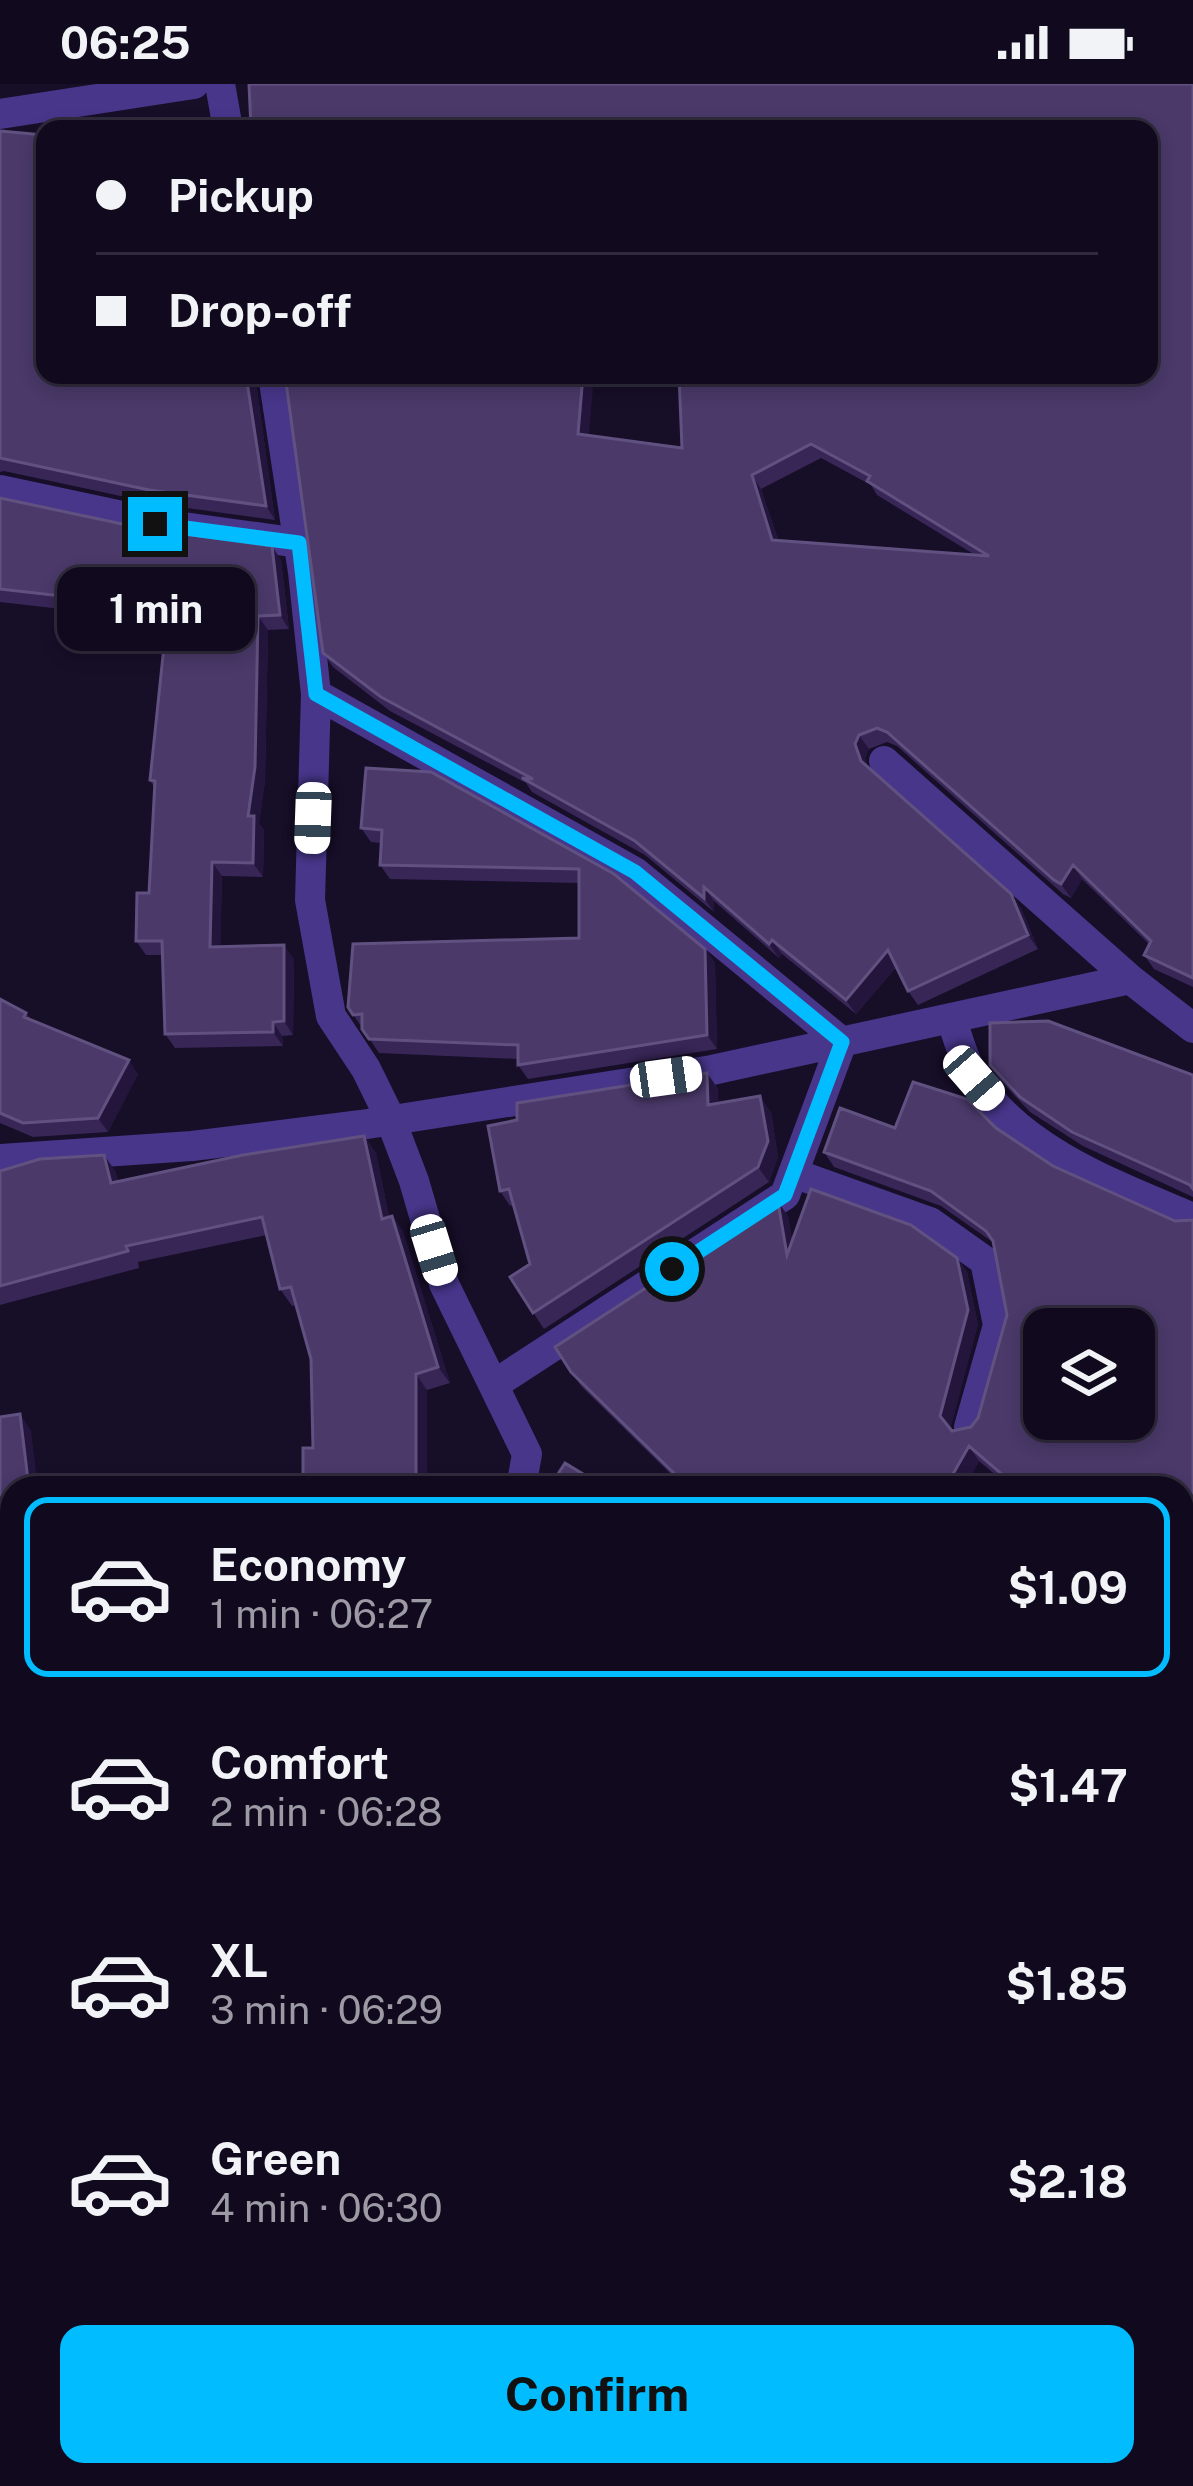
<!DOCTYPE html>
<html lang="en">
<head>
<meta charset="utf-8">
<style>
	:root { --surface:#110a1e; --page:#1a1327; --text:#f1f3f6; --muted:#9c9aa4; --line:#302b3c; --accent:#01bcff }
	body { margin:0; font-family:"Public Sans",sans-serif; background:var(--page); color:var(--text); height:100vh; display:flex; flex-direction:column; font-size:45px; white-space:nowrap }
	* { box-sizing:border-box; margin:0 }
	p { font-size:39px; color:var(--muted) }
	.icon { flex:none; width:66px; height:66px; fill:none; stroke:currentColor; stroke-width:2; stroke-linecap:round; stroke-linejoin:round }
	.map { position:relative; flex:1; overflow:hidden }
	.sheet { position:absolute; left:0px; top:1392px; width:1194px; height:1011px; display:flex; flex-direction:column; background:var(--surface); border-radius:36px 36px 0 0; box-shadow:0 6px 18px #0003,0 0 0 3px var(--line) }
	.sheet>* { flex:none }
	.banner { position:absolute; left:36px; top:36px; width:1122px; height:264px; border-radius:24px; box-shadow:0 6px 18px #0003,0 0 0 3px var(--line); display:grid; align-content:center; height:264px; padding:0 60px; background:var(--surface) }
	.fabs { position:absolute; left:1023px; top:1224px; display:grid; gap:24px }
	.fabs a { display:grid; place-items:center; width:132px; height:132px; border-radius:24px; background:var(--surface); box-shadow:0 6px 18px #0003,0 0 0 3px var(--line); font-size:60px }
	.end { position:absolute; width:54px; height:54px; margin:-27px; border:15px solid #01bcff; background:#111; box-shadow:0 0 0 6px #111 }
	.from { border-radius:50% }
	.bubble { position:absolute; height:84px; border-radius:24px; background:var(--surface); box-shadow:0 6px 18px #0003,0 0 0 3px var(--line); font-size:39px; font-weight:700; line-height:84px; text-align:center }
	.car { position:absolute; width:36px; height:72px; margin:-36px -18px; border-radius:15px; box-shadow:0 0 9px 3px #0007; background:linear-gradient(#fff 24%,#345 0 40%,#fff 0 76%,#345 0 86%,#fff 0) }
	.banner b { display:flex; align-items:center; gap:42px; height:114px; font-size:45px }
	.banner b+b { border-top:3px solid var(--line) }
	.banner i { width:30px; height:30px; background:var(--text) }
	ul { padding:21px 0 0; list-style:none }
	li { display:flex; align-items:center; gap:36px; height:180px; margin:0 24px 18px; padding:0 36px; border:6px solid transparent; border-radius:24px }
	li div { flex:1 }
	li b { display:block; font-size:45px }
	li em { font-style:normal; font-weight:700 }
	li.current { border-color:var(--accent) }
	li>.icon { width:108px; height:108px; stroke-width:1.5 }
	.action { display:flex; gap:24px; margin-top:auto; padding:24px 60px }
	.action a { flex:1; height:138px; border-radius:24px; background:var(--accent); color:#111; font-size:48px; font-weight:700; line-height:138px; text-align:center }
	.status { display:flex; justify-content:space-between; align-items:center; height:84px; padding:0 60px; background:var(--surface); direction:ltr }
	.status svg { height:33px; fill:currentColor }
	.map>svg:first-child { display:block }
	.lines { fill:none; stroke-linecap:round; stroke-linejoin:round }
	.minor { stroke:#47368a; stroke-width:30 }
	.wall { fill:#382657; fill-rule:evenodd }
	.shaded-wall { fill:#23153c }
	.building { fill:#4a3969; stroke:#615180; stroke-width:3; fill-rule:evenodd }
	.route { stroke:#01bcff; stroke-width:15 }
</style>
</head>
<body>
<div class="status"><b>06:25</b><svg viewBox="0 0 49 12"><path d="M0 12V9h3v3zM5 12V6h3v6zM10 12V3h3v9zM15 12V0h3v12zM26 1h20v11H26zM47 4h2v5h-2z"/></svg></div>
<div class="map">
<svg width="1193" height="2402" viewBox="0 0 1193 2402">
	<rect width="100%" height="100%" fill="#170e28"/>
	<g class="lines">
		<path class="minor" d="M220 0 228 45
			M0 30 194 0
			M273 291 303 488 316 610 310 816 331 932 366 985 390 1034 414 1097 444 1200 527 1370 521 1404
			M0 406 155 439 299 459
			M316 610 635 788 842 958 785 1111 495 1300
			M884 677 1130 895
			M951 934C958 953 964 978 975 995 1021 1067 1118 1102 1193 1134
			M0 1075 192 1062 361 1041 712 986 1130 895 1193 944
			M793 1089 930 1138 985 1177 998 1241 969 1343
			M0 1791 12 1800
			M1182 1906 1193 1895
			M1182 2285 1193 2287
			M654 2402 667 2391"/>
	</g>
	<path class="wall" d="M1193 0V903L1154 885 1144 871 1149 860 1082 795 1071 814 1063 810 897 662 887 658 869 665 865 674 868 683 1021 824 1038 865 918 921 908 907 896 883 856 930 782 870 779 874 714 817V828L645 771 532 708 526 699 390 627 333 583 323 569 589 351 682 364ZM821 374 871 401 877 411 975 471 778 456 761 405Z
		M0 47 45 291H255L275 436 158 420 4 387 0 388Z
		M0 414 281 476 289 545 268 546 265 697 259 739 264 746 263 793 222 792 220 863 294 875 293 951 282 952 283 962 175 964 165 950 162 871H146L136 857 149 809 154 703 150 696 167 537 0 518Z
		M431 688 705 865 715 879 717 965 528 995 518 981V975L379 969 348 923 579 854V799L390 795 380 781 382 759 371 758 361 744Z
		M0 915 26 929 31 936 138 990 108 1048 33 1053 0 1039Z
		M990 981 1193 991V1113L1083 1062 1030 1028 1000 996Z
		M707 989 718 1005V1019L771 1028 778 1073 769 1098 544 1245 510 1193 530 1180 514 1121 510 1122 500 1107 517 1036Z
		M895 1044H996L1053 1082 1175 1137 1193 1136V1604L1182 1605V1404H1011L979 1377 964 1404H685L581 1302 555 1263 778 1118 788 1132 792 1156 957 1174 967 1188 978 1240 950 1345 952 1347 971 1343 978 1334 1007 1231 994 1159 941 1122 834 1083 824 1068Z
		M364 1052 376 1069 389 1133 392 1132 403 1148 450 1299 427 1306V1404L313 1364 311 1275 296 1221 292 1222 280 1205 267 1151 138 1178 139 1184 0 1221V1087L104 1071 115 1087 118 1097Z
		M12 1627V1749L0 1750V1632Z
		M1193 1664V1820L1182 1831V1678Z
		M12 1851V2024L0 2025V1856Z
		M1193 1933V2258L1182 2259V1952Z
		M0 2042 12 2391H112L111 2400 113 2401 129 2395 130 2391H580L567 2402H8L5 2350H0Z"/>
	<path class="shaded-wall" d="M246 291H255L275 436 266 422Z
		M583 291H594L588 364 578 350Z
		M752 391 761 405 782 470 772 456Z
		M272 462 281 476 289 545 280 531Z
		M258 532 268 546 265 697 259 739 264 746 263 793 253 779 248 732Z
		M859 651 869 665 865 674 870 691 861 677 855 660Z
		M212 778 222 792 220 877 210 863Z
		M1073 781 1082 795 1071 814 1061 800Z
		M704 803 714 817V828L704 814Z
		M1011 810 1021 824 1038 865 1028 851Z
		M772 856 782 870 779 874 769 860Z
		M284 861 294 875 293 951 284 937Z
		M705 865 715 879 717 965 707 951Z
		M888 866 898 880 856 930 846 916Z
		M273 938 282 952 283 962 273 948Z
		M129 976 138 990 108 1048 98 1034Z
		M707 989 718 1005 719 1036 708 1021Z
		M760 1012 771 1028 778 1073 769 1098 758 1083Z
		M364 1052 376 1069 393 1151 382 1135Z
		M104 1071 115 1087 122 1115 111 1099Z
		M778 1118 788 1132 797 1185 787 1171Z
		M392 1132 403 1148 450 1299 438 1283Z
		M957 1174 967 1188 978 1240 950 1347 940 1332Z
		M416 1290 427 1306V1404H416Z
		M20 1330 31 1346 38 1404H29Z
		M969 1362 979 1377 964 1404H945Z
		M99 2391H112L111 2402H106Z"/>
	<path class="building" d="M249 0H1193V894L1144 871 1151 857 1073 781 1061 800 1054 796 887 648 877 644 859 651 855 660 861 677 1011 810 1028 851 908 907 888 866 846 916 772 856 769 860 704 803V814L635 757 522 694 533 695 381 613 323 569 285 291H583L578 350 682 364 679 291H1149V45H251ZM811 360 870 392 867 397 989 472 772 456 752 391Z
		M0 47 45 51V291H246L266 422 149 406 0 374Z
		M0 414 141 444 272 462 280 531 258 532 255 683 248 732H254L253 779 212 778 210 863 284 861V937L273 938V948L165 950 162 857H136L137 809H149L155 697 150 696 168 524 0 505Z
		M366 684 431 688 614 790 705 865 707 951 518 981V961L369 955 362 945V930L353 931 348 923 353 860 579 854V785L380 781 382 746 361 744Z
		M0 915 26 929 24 933 129 976 98 1034 23 1039 0 1029Z
		M1048 937 1193 991V1105L1190 1101 1072 1048 1020 1013 990 981V939Z
		M707 989 708 1021 760 1012 768 1057 758 1083 533 1229 510 1193 530 1180 509 1105 500 1107 488 1042 517 1036V1019Z
		M913 998 967 1015 996 1044 1053 1082 1175 1137 1193 1136V1588L1182 1589V1404H1018L969 1362 945 1404H689L571 1288 555 1263 778 1118 787 1171 811 1105 911 1141 957 1174 968 1226 940 1332 952 1347 971 1343 978 1334 1007 1231 993 1157 986 1147 931 1107 824 1068 840 1024 895 1044ZM1044 1245H1134V1335H1044Z
		M364 1052 382 1135 392 1132 438 1283 416 1290V1404H303V1364H313L311 1275 291 1203 280 1205 262 1133 126 1162 128 1167 0 1202V1087L40 1075 104 1071 111 1099 243 1071Z
		M20 1330 29 1404H12V1608H4L0 1593V1333Z
		M565 1379 606 1404H549Z
		M12 1627V1742V1732L0 1733V1632Z
		M1193 1664V1795L1182 1806V1678Z
		M12 1851V2012L0 2004V1856Z
		M1193 1933V2242L1182 2243V1952L1185 1949 1182 1944Z
		M12 2035V2391H99L102 2396 113 2401 129 2395 130 2391H556L559 2394 550 2402H8L5 2330H0V2042Z
		M1193 2331V2402H707L722 2391H1182V2337Z"/>
	<g class="lines">
		<path class="route" d="M155 440 299 459 316 610 635 788 842 958 785 1111 672 1185"/>
	</g>
</svg>
<div class="fabs">
<a><svg class="icon" aria-label="layers" viewBox="0 0 24 24"><path d="M12 4l9 5-9 5-9-5zM3 14l9 5 9-5"/></svg></a>
</div>
<i class="end from" style="left:672px;top:1185px"></i>
<i class="end" style="left:155px;top:440px"></i>
<div class="bubble" style="left:57px;top:483px;width:198px">1 min</div>
<i class="car" style="left:313px;top:734px;rotate:182deg"></i>
<i class="car" style="left:666px;top:993px;rotate:82deg"></i>
<i class="car" style="left:974px;top:994px;rotate:139deg"></i>
<i class="car" style="left:434px;top:1166px;rotate:163deg"></i>
<div class="banner">
<b><i class="from"></i>Pickup</b>
<b><i></i>Drop-off</b>
</div>
<section class="sheet">
<ul>
<li class="current"><svg class="icon" aria-label="car" viewBox="0 0 24 24"><path d="M5 17H2v-5l4-1 3-4h7l3 4 3 1v5h-3M9 17h6M6 11h13"/><circle cx="7" cy="17" r="2"/><circle cx="17" cy="17" r="2"/></svg><div><b>Economy</b><p>1 min · 06:27</p></div><em>$1.09</em></li>
<li><svg class="icon" aria-label="car" viewBox="0 0 24 24"><path d="M5 17H2v-5l4-1 3-4h7l3 4 3 1v5h-3M9 17h6M6 11h13"/><circle cx="7" cy="17" r="2"/><circle cx="17" cy="17" r="2"/></svg><div><b>Comfort</b><p>2 min · 06:28</p></div><em>$1.47</em></li>
<li><svg class="icon" aria-label="car" viewBox="0 0 24 24"><path d="M5 17H2v-5l4-1 3-4h7l3 4 3 1v5h-3M9 17h6M6 11h13"/><circle cx="7" cy="17" r="2"/><circle cx="17" cy="17" r="2"/></svg><div><b>XL</b><p>3 min · 06:29</p></div><em>$1.85</em></li>
<li><svg class="icon" aria-label="car" viewBox="0 0 24 24"><path d="M5 17H2v-5l4-1 3-4h7l3 4 3 1v5h-3M9 17h6M6 11h13"/><circle cx="7" cy="17" r="2"/><circle cx="17" cy="17" r="2"/></svg><div><b>Green</b><p>4 min · 06:30</p></div><em>$2.18</em></li>
</ul>
<div class="action"><a>Confirm</a></div>
</section>
</div>
</body>
</html>
